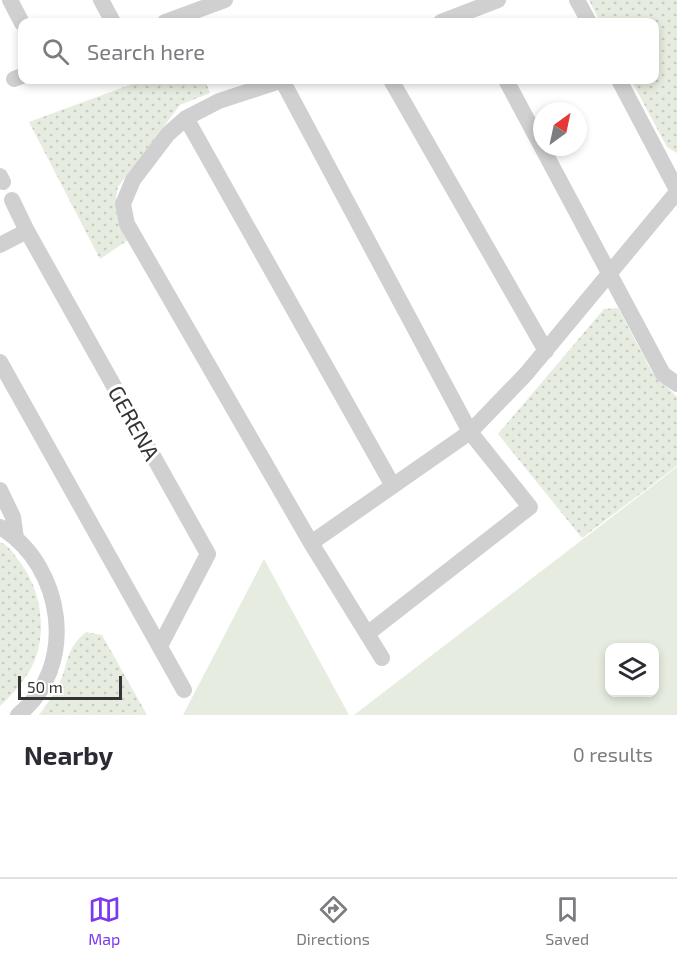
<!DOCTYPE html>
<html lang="en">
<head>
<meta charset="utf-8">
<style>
  body { margin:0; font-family:"Exo 2",sans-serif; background:#f2f2f3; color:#2b2b33 }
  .controls { position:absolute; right:18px; bottom:18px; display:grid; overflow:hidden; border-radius:12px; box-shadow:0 3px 9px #0003 }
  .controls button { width:54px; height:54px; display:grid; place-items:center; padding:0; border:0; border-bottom:2px solid #e1e1e2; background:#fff; color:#2b2b33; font:30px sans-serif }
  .compass { position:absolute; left:533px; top:102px; width:54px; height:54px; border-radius:50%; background:#fff; box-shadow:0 3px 9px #0003; rotate:33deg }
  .scale { position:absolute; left:18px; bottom:15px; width:104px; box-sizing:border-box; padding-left:6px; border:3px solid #333; border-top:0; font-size:16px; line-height:21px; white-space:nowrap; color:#333; -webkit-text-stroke:4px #fff; paint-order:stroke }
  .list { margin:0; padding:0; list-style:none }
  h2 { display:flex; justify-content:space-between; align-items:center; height:78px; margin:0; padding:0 24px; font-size:26px }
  h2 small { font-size:20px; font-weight:400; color:#7c7c81 }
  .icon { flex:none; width:33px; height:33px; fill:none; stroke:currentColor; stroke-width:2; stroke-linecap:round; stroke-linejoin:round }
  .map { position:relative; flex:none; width:677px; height:715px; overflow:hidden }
  .search { position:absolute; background:#fff; box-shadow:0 3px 9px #0003; left:18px; right:18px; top:18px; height:66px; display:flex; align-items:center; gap:15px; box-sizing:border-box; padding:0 21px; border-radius:12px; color:#7c7c81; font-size:22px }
  .sheet { height:162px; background:#fff }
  nav { display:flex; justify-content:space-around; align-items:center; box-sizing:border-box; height:84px; border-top:2px solid #e1e1e2; background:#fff; font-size:16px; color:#7c7c81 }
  nav a { display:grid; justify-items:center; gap:3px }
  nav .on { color:#7c3aed }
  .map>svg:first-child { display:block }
  .grass { fill:#e6ecdf; fill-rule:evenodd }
  .park { fill:url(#park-dots) }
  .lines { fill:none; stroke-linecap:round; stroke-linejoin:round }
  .minor { stroke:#d0d0d0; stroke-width:16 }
  .labels { text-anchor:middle; stroke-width:6; stroke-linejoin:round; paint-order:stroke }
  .street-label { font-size:22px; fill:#333; stroke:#fff }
</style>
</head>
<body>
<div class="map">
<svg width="677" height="715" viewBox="0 0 677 715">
  <defs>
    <pattern id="park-dots" width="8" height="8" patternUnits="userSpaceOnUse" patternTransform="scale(1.5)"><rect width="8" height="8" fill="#e6ecdf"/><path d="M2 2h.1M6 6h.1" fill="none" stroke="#c6cbc0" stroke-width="1.8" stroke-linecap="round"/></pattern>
  </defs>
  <rect width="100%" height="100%" fill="#fff"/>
  <path class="grass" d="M677,467V715H354ZM610,648H654V692H610Z
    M264,559L349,715H183Z"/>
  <path class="park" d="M589,0H677V153L667,147L631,80H654V22H600Z
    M143,80H205L210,93L180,105L118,187C113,208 117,221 128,240L100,259L29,122Z
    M618,308L652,372L677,397V466L582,538L498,434L604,309Z
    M0,542C10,546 15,556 22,565C41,591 47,632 34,662C27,678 13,694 0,706Z
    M86,632L102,635L147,715H39C47,704 54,694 60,682C70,659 65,650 86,632Z"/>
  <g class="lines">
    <path class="minor" d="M10,0L22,23
      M101,0L113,22
      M577,0L589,22
      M165,22L225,0
      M441,22L498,0
      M14,79L22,76
      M282,80L470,432L530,507L367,634
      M283,80L219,101L186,118L168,134L133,180L123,204L127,224L311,543L382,658
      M391,80L546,351
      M506,80L663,374L677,384
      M619,80L677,190
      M186,118L393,486
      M0,176L3,182
      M12,200L27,231L208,554L160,646
      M0,245L27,231
      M0,362L184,690
      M0,490L13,517L16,538
      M0,527C64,565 79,667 18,715
      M311,543L470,432L526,374L677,192"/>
  </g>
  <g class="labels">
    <g class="street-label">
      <text transform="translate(134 423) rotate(61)" y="8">GERENA</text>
    </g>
  </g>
</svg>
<div class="controls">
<button><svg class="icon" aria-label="layers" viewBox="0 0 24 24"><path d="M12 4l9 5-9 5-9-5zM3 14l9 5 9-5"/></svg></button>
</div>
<svg class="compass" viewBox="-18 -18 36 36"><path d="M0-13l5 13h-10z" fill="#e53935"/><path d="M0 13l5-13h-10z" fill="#7c7c81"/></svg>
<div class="scale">50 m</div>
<div class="search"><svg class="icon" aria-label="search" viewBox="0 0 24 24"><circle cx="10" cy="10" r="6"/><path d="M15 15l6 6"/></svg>Search here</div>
</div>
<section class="sheet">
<h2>Nearby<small>0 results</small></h2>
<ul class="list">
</ul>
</section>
<nav>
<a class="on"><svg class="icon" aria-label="map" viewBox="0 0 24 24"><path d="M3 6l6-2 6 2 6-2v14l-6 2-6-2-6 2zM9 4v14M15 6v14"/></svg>Map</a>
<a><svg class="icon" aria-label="directions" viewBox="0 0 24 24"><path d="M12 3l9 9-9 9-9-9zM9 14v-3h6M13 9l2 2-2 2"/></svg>Directions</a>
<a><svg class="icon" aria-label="saved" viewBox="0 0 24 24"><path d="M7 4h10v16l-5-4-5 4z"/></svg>Saved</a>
</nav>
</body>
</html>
